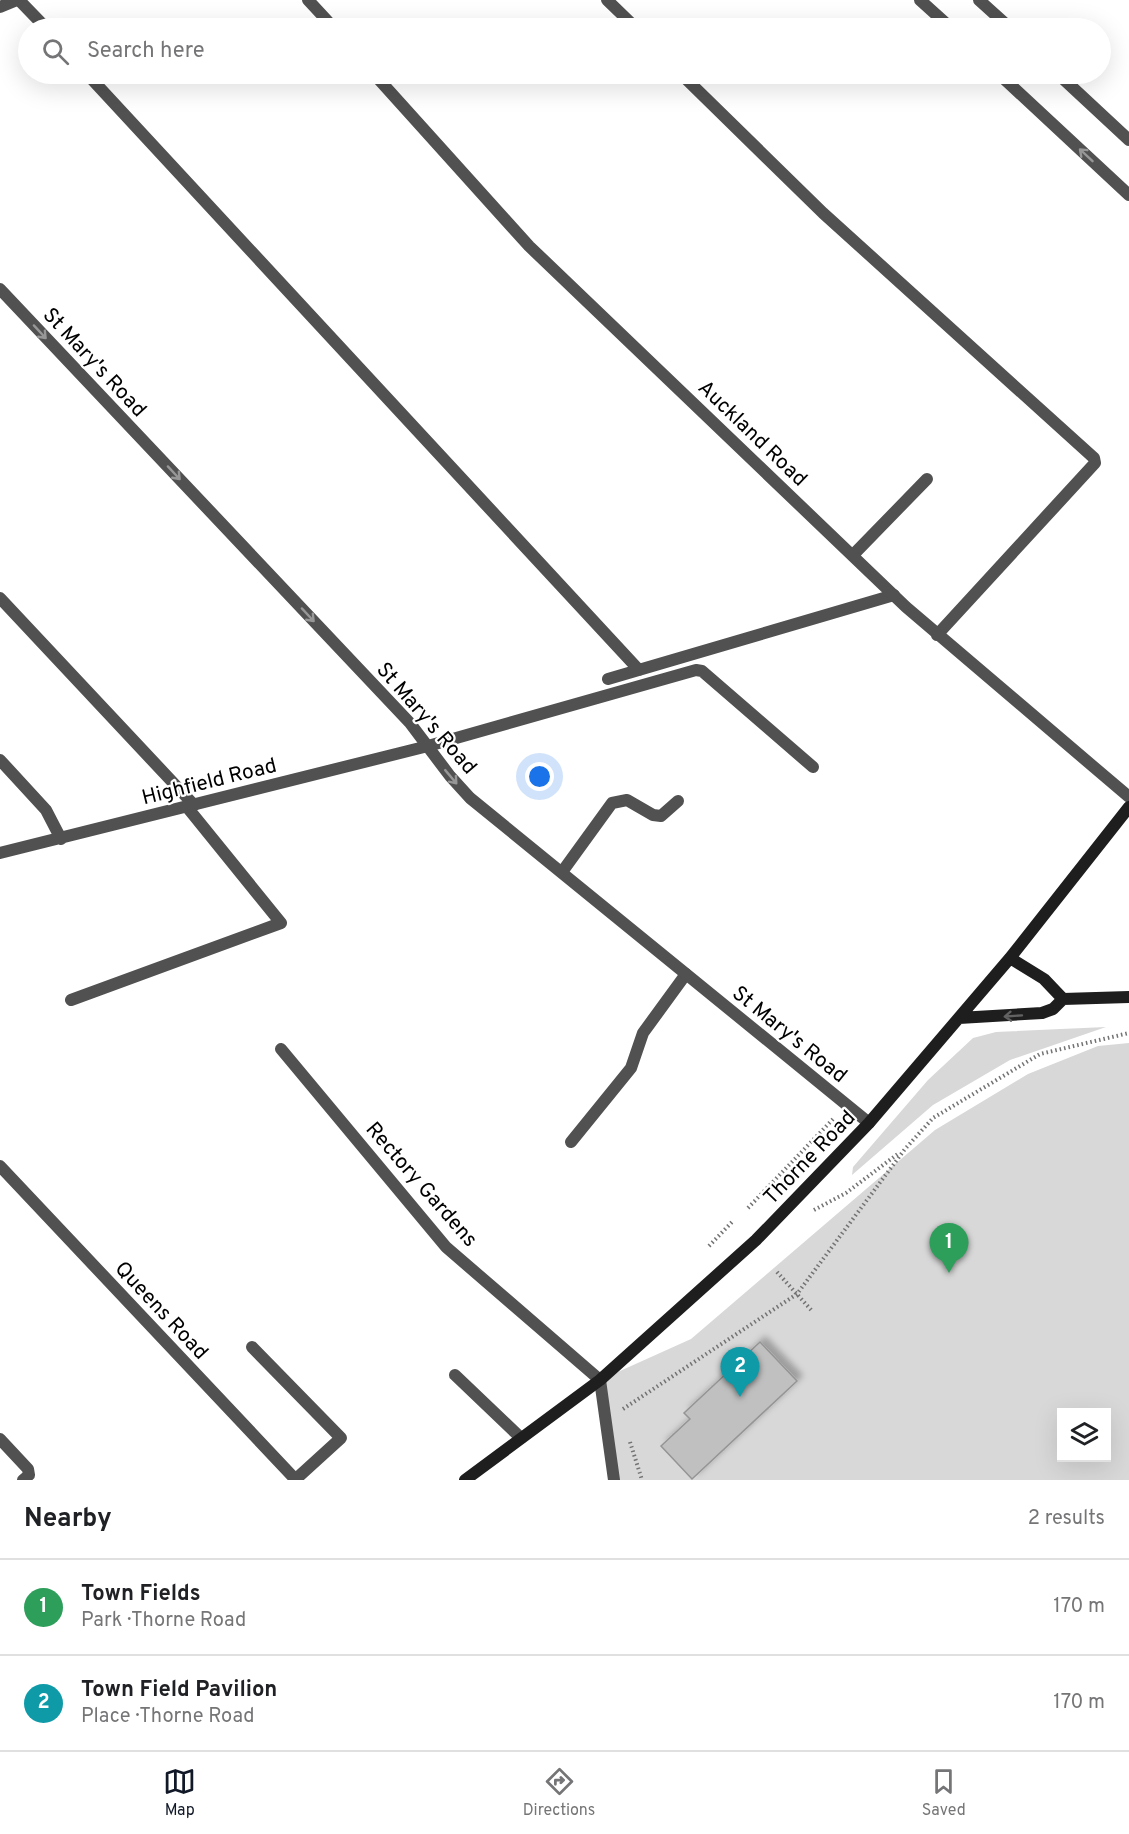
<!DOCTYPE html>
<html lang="en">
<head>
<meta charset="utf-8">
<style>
  body { margin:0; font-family:Overpass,sans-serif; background:#f6f6f6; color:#202124 }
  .controls { position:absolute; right:18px; bottom:18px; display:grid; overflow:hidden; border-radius:0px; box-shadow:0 6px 24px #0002 }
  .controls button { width:54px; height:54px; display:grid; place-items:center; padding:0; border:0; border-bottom:2px solid #e0e0e0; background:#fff; color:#202124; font:30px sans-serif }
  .you { position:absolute; left:540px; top:777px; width:21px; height:21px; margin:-15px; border:4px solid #fff; border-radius:50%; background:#1a73e8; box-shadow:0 0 0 9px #1a73e833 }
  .badge { display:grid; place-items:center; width:39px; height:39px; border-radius:50%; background:#111827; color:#fff; font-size:20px; font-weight:700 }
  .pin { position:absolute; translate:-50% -50px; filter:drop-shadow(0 2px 3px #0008) }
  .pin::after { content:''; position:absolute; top:32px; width:21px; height:18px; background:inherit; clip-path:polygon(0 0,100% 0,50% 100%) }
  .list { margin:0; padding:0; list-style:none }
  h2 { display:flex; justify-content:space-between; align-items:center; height:78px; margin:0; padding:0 24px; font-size:26px }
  h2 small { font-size:20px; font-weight:400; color:#757577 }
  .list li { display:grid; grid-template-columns:39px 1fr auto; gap:18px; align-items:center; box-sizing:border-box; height:96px; padding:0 24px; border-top:2px solid #e0e0e0 }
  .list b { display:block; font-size:22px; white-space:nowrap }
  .list p { margin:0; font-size:20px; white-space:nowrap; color:#757577 }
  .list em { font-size:20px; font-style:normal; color:#757577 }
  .icon { flex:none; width:33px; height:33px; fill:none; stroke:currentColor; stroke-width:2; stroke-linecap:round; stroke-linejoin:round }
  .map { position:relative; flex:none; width:1129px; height:1480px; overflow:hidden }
  .search { position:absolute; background:#fff; box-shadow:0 6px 24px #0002; left:18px; right:18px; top:18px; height:66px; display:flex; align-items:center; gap:15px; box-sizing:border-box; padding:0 21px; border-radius:33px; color:#757577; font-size:22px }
  .sheet { height:270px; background:#fff }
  nav { display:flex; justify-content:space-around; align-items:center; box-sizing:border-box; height:84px; border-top:2px solid #e0e0e0; background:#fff; font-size:16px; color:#757577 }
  nav a { display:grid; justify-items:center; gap:3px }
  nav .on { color:#111827 }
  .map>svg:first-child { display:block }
  .green { fill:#d8d8d8; fill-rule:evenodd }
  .building { fill:#c0c0c0; stroke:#959595; stroke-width:1.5; filter:url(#shadow) }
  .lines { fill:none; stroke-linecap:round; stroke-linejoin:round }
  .path { stroke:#737373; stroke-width:4; stroke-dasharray:1.5 3; stroke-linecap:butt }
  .lane { stroke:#515151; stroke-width:12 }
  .street { stroke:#515151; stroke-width:12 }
  .secondary { stroke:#1e1e1e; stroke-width:12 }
  .oneway { stroke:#979797 }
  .oneway2 { stroke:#626262 }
  .labels { text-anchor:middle; stroke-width:4.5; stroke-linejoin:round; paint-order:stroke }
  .street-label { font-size:21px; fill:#000; stroke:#fff }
</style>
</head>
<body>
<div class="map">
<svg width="1129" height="1480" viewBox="0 0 1129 1480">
  <defs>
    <filter id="shadow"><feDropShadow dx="5.5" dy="-5.5" stdDeviation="3" flood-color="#0004"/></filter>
  </defs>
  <rect width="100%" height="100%" fill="#fff"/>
  <path class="green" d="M1106,1027L1010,1060L933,1105L852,1175L853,1167L928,1080L973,1038L996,1032Z
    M1129,1043V1480H614L600,1380L691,1339L935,1130L1028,1074L1098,1046ZM1062,1412H1106V1458H1062Z"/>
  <path class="building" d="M760,1342L797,1381L692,1479L661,1446L690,1419L684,1413Z"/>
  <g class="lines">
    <path class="path" d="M748,1208L835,1117
      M814,1210L846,1193L899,1153
      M709,1246L732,1222
      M777,1272L813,1312
      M623,1409L797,1294L905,1149L933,1118L1040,1054L1129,1033
      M630,1442L642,1480"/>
    <path class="lane" d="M19,0L46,28
      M607,0L636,28
      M87,74L639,670
      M681,74L823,213L1094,458L1095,463L937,635
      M853,555L927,479
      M0,598L194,805
      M608,679L894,595
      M428,746L696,670L702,671L813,767
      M562,872L612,803L627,800L653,815L661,816L678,801
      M71,1000L281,923L187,807
      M571,1142L631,1068L643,1033L686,974
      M252,1347L341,1438L296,1479
      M455,1375L521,1438
      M0,1439L28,1469L29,1475L23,1480"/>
    <path class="street" d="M308,0L334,28
      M920,0L951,28
      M979,0L1010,28
      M0,7L17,0
      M374,74L529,246L906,607L1129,797
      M999,74L1129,195
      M1058,74L1129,140
      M0,289L410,723L450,776L470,798L869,1123
      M0,760L46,810L61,839
      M0,853L428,746
      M281,1049L446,1247L600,1380L614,1480
      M0,1166L296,1480"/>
    <path class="secondary" d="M1010,958L1044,979L1063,999
      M959,1018L1042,1013L1053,1009L1063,999L1129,997
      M465,1480L600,1380L756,1240L869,1123L1010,958L1129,807"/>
  </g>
  <defs><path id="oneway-shaft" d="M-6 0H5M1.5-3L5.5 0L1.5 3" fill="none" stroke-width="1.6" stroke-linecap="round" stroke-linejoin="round" transform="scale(1.5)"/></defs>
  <g class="oneway">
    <use href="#oneway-shaft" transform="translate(1086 155) rotate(-137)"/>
    <use href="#oneway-shaft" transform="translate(40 332) rotate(47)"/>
    <use href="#oneway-shaft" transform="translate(174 473) rotate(47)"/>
    <use href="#oneway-shaft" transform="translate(308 615) rotate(47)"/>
    <use href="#oneway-shaft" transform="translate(451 777) rotate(50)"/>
  </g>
  <use class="oneway2" href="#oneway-shaft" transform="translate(1013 1016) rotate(176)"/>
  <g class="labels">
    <g class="street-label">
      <text transform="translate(95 362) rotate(47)" y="7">St Mary's Road</text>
      <text transform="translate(753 433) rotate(44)" y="7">Auckland Road</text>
      <text transform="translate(427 718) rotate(49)" y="7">St Mary's Road</text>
      <text transform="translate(209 781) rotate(-14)" y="7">Highfield Road</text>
      <text transform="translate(790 1034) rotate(39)" y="7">St Mary's Road</text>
      <text transform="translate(809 1157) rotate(-46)" y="7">Thorne Road</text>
      <text transform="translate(422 1184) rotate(49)" y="7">Rectory Gardens</text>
      <text transform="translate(162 1310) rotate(47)" y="7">Queens Road</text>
    </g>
  </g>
</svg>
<div class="controls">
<button><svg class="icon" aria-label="layers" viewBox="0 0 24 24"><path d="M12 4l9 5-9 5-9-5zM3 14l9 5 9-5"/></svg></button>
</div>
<div class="you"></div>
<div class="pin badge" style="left:949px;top:1273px;background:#2e9e5b">1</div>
<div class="pin badge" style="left:740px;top:1397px;background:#0f9aa8">2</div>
<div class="search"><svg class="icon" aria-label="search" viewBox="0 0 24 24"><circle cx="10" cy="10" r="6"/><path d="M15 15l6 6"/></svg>Search here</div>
</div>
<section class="sheet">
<h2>Nearby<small>2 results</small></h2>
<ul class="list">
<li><span class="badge" style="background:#2e9e5b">1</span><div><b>Town Fields</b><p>Park · Thorne Road</p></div><em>170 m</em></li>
<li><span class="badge" style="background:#0f9aa8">2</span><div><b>Town Field Pavilion</b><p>Place · Thorne Road</p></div><em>170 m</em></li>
</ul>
</section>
<nav>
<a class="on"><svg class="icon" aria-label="map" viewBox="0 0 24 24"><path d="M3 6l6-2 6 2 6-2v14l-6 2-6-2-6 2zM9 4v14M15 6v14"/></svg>Map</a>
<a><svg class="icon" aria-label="directions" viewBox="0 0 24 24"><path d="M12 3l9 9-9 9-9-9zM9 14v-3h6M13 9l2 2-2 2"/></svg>Directions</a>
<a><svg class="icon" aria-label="saved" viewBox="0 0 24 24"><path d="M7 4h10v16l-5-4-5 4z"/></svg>Saved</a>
</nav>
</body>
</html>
